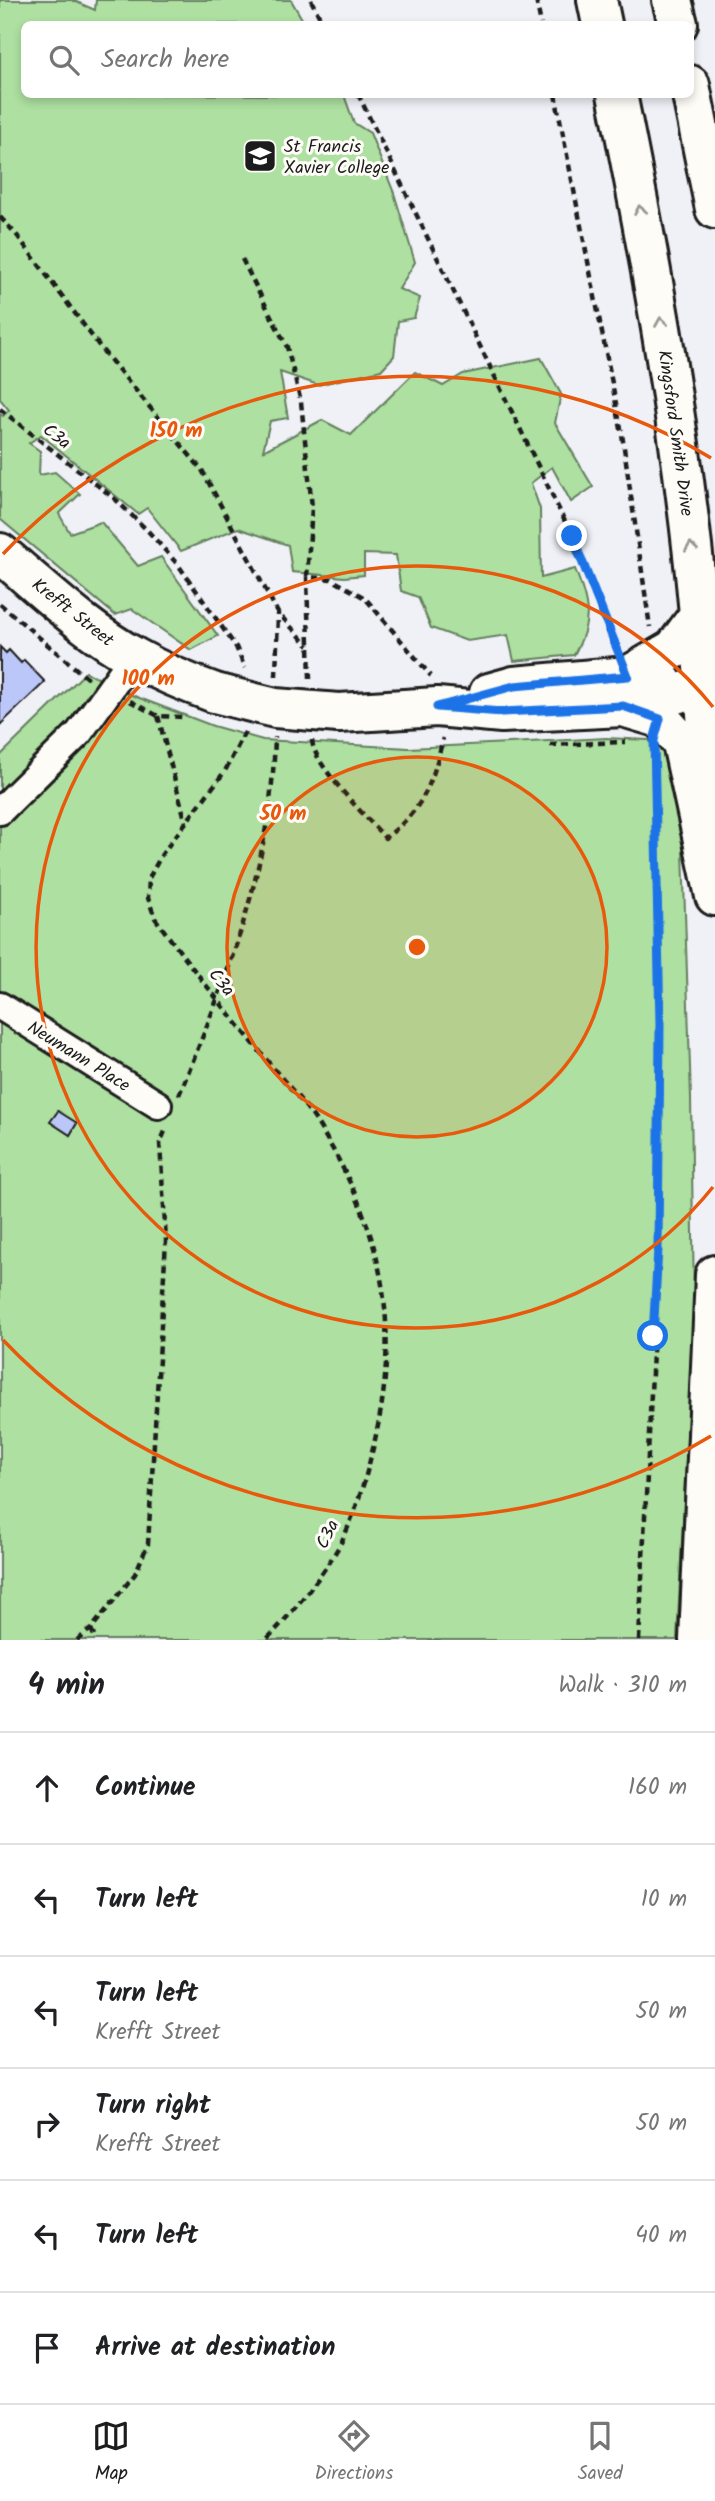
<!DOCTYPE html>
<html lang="en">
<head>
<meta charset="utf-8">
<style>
  body { margin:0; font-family:Kalam,sans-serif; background:#f6f6f6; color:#202124 }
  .stop { position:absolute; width:21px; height:21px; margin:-16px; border:5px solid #1a73e8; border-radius:50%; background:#fff }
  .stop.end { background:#1a73e8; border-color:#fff; box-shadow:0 2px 7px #0008 }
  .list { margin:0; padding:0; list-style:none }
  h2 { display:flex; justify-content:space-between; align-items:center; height:91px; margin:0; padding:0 28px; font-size:30px }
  h2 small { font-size:23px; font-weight:400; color:#757577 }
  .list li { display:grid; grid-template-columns:46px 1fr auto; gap:21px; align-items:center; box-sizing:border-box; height:112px; padding:0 28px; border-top:2px solid #e0e0e0 }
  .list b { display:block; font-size:26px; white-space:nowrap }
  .list p { margin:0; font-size:23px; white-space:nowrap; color:#757577 }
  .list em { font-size:23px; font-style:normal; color:#757577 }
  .icon { flex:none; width:38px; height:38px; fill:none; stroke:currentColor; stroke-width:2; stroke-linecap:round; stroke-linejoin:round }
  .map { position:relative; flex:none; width:715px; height:1640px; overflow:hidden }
  .search { position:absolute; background:#fff; box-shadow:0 4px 10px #0003; left:21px; right:21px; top:21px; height:77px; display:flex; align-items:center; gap:18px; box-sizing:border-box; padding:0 24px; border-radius:10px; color:#757577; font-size:26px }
  .sheet { height:763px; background:#fff }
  nav { display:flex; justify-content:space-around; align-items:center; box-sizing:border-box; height:98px; border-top:2px solid #e0e0e0; background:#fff; font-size:19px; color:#757577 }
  nav a { display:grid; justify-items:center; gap:4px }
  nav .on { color:#1c1c1c }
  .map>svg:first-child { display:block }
  .green { fill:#ade0a1; stroke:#647e5e; stroke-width:2 }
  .building { fill:#bbc7f8; stroke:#1c1c1c; stroke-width:2 }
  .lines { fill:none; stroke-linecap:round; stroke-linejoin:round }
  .street-casing { stroke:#1c1c1c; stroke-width:32 }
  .secondary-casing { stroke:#1c1c1c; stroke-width:44 }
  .primary-casing { stroke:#1c1c1c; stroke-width:44 }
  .path { stroke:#1c1c1c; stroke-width:4.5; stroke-dasharray:7 5; stroke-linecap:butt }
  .street { stroke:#fdfcf7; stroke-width:26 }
  .secondary { stroke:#fdfcf7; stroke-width:38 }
  .primary { stroke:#fdfcf7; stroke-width:38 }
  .secondary-bridge-casing { stroke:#1c1c1c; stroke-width:44; stroke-linecap:butt }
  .secondary-bridge { stroke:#fdfcf7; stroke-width:38 }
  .oneway { stroke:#989794 }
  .route { stroke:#1a73e8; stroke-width:9 }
  .ring { fill:none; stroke:#e8590c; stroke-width:3.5 }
  .labels { text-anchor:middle; stroke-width:6; stroke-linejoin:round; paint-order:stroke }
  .poi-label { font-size:18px; fill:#1c1c1c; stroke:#fdfcf7; text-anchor:start }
  .street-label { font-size:18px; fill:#1c1c1c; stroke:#fdfcf7 }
  .centre { fill:#e8590c; stroke:#fdfcf7; stroke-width:3.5 }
  .ring-label { font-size:21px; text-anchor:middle; font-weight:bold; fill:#e8590c; stroke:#fdfcf7; stroke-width:6; stroke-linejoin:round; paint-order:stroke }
</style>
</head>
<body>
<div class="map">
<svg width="715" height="1640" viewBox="0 0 715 1640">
  <rect width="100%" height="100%" fill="#f0f1f7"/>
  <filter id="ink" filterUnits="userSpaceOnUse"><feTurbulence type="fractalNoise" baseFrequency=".0143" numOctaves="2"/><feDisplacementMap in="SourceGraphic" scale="14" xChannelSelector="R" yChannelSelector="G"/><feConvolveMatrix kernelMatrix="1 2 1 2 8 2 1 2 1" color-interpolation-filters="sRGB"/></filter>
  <g filter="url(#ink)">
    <path class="green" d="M0,0H72L95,10L96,0H291L305,24H24V94L344,95L354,123L370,133L394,193L415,262L399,289L420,298L414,318L398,321L394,356L381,370L318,385L280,372L288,418L270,421L263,451L322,420L351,435L415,372L443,386L463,374L541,358L561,394L555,423L593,487L571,502L552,467L531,483L540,509L541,578L575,569C589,604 593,621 574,655L514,661L508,635L467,641L431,628L418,597L401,591L396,555L364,554V575L344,577L292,572L288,545L238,528L181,551L147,508L138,514L41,435L29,443L40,451L39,475L55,472L80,494L59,514L70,533L101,522L138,566L161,557L218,636L191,650L132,609L115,615L0,519V414L3,416L9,410L0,399Z
      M86,672L129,694L213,726L263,740L409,748L606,738L649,740L670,755L681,789L691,1098L694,1301L677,1640H0V756Z"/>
    <path class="building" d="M0,647L6,653L9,650L21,663L24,660L45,682L0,725Z
      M58,1111L77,1123L70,1135L50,1122Z"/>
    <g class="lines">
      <defs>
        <path id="street" d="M0,811L79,733L133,657
          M0,1006L158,1105"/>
        <path id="secondary" d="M0,553C43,589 86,631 136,658C161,672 187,683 215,693
          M489,693L514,686L628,676L662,681
          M339,713L437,707L502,713L623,707L703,687L715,676"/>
        <path id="primary" d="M597,0L602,24
          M672,0L678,24
          M690,85L715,209
          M617,94C652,267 683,439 699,614C706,695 709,777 715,858
          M628,676L674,649L699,615
          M623,707L660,718L682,743L715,896
          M699,1640L715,1275"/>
      </defs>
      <use href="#street" class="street-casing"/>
      <use href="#secondary" class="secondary-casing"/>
      <use href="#primary" class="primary-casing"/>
      <path class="path" d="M311,0L323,24
        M536,0L541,24
        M358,94L572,536L614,645
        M555,94L622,434L650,627
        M0,217L16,234L103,351L202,470L278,613L309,646
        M242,259L287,347L301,402L312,507L307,577
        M0,409L115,499L148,531L179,566L236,647L245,668
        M0,604L88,679
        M276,676L278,613
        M310,679L307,577L331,579L365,598L431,676
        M130,701L158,716L184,717
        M158,716L186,823
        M245,732L225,771L162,854L149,878L148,898L155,918C191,968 231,1016 270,1064C286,1084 306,1104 319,1126C387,1235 403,1335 370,1460C364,1485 349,1532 335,1553C316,1584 291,1614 266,1640
        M312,740C313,765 367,817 385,838C424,809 432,784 443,738
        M550,745L625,742
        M179,1095C228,975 271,869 275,737
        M91,1629L96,1640
        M77,1640L91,1629L135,1574L148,1544L166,1241L160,1143L166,1129
        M639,1640L658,1249L660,1025L654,771"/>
      <use href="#street" class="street"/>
      <use href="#secondary" class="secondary"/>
      <use href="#primary" class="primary"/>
      <defs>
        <path id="secondary-bridge" d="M215,693L275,708L339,713"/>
      </defs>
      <use href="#secondary-bridge" class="secondary-bridge-casing"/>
      <use href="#secondary-bridge" class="secondary-bridge"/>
    </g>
    <defs><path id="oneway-chevron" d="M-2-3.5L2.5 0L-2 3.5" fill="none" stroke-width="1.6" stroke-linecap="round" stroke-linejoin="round" transform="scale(1.75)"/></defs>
    <g class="oneway">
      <use href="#oneway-chevron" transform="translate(640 210) rotate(-101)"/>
      <use href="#oneway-chevron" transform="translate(661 322) rotate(-99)"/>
      <use href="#oneway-chevron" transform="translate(691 547) rotate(-97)"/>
    </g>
  </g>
  <g class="lines" filter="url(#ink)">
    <path class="route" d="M572,536L628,676L514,686L437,707L502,712L623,706L660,719L654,740L660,1025L658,1249L653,1336"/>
  </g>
  <circle cx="417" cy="947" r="190" fill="#e8590c" fill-opacity=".12"/>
  <g class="ring">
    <circle cx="417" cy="947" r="190"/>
    <path d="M713 1187A381 381 0 1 1 713 707"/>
    <path d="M711 1436A571 571 0 0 1 3 1340M3 554A571 571 0 0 1 711 458"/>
  </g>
  <defs>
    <symbol id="school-square" viewBox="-11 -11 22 22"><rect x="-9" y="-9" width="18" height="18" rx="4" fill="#1c1c1c" stroke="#fdfcf7"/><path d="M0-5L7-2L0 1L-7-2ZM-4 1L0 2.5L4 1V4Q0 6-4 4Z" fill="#fff"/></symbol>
  </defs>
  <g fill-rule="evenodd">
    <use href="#school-square" x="241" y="137" width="38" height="38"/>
  </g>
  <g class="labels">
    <g class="poi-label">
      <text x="284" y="152">St Francis<tspan x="284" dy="21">Xavier College</tspan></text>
    </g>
    <g class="street-label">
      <text transform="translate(676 433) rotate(82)" y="6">Kingsford Smith Drive</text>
      <text transform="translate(57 436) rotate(38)" y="6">C3a</text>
      <text transform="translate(73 612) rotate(38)" y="6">Krefft Street</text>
      <text transform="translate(222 982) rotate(51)" y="6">C3a</text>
      <text transform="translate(79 1056) rotate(32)" y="6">Neumann Place</text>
      <text transform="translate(327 1534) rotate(-64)" y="6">C3a</text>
    </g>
  </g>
  <circle cx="417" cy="947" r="10" class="centre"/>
  <g class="ring-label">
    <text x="176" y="437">150 m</text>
    <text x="148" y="685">100 m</text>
    <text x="283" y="820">50 m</text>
  </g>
</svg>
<div class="stop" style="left:653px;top:1336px"></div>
<div class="stop end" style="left:572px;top:536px"></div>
<div class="search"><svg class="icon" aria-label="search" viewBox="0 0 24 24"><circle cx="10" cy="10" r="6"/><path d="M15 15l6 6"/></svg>Search here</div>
</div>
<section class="sheet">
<h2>4 min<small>Walk · 310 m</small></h2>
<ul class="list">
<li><svg class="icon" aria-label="ahead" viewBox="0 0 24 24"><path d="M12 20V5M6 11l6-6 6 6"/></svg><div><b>Continue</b></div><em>160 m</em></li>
<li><svg class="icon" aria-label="left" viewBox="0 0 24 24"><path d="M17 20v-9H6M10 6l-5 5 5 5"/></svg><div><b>Turn left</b></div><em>10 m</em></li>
<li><svg class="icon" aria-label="left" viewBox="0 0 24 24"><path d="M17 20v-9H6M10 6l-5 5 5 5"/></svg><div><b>Turn left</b><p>Krefft Street</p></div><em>50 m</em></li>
<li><svg class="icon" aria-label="right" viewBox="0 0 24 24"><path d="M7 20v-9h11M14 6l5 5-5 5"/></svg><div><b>Turn right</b><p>Krefft Street</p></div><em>50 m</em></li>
<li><svg class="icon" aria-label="left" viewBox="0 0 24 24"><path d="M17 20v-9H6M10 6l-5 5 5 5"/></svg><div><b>Turn left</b></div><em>40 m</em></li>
<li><svg class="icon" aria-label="arrive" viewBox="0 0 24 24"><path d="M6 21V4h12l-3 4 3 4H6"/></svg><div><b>Arrive at destination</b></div></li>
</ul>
</section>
<nav>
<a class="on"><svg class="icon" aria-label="map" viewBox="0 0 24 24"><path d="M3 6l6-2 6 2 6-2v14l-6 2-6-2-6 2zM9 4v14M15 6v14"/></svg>Map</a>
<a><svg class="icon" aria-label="directions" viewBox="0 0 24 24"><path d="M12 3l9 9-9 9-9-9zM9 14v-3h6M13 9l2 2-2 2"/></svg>Directions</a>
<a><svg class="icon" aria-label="saved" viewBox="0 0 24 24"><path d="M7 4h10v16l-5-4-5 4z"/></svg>Saved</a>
</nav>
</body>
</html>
